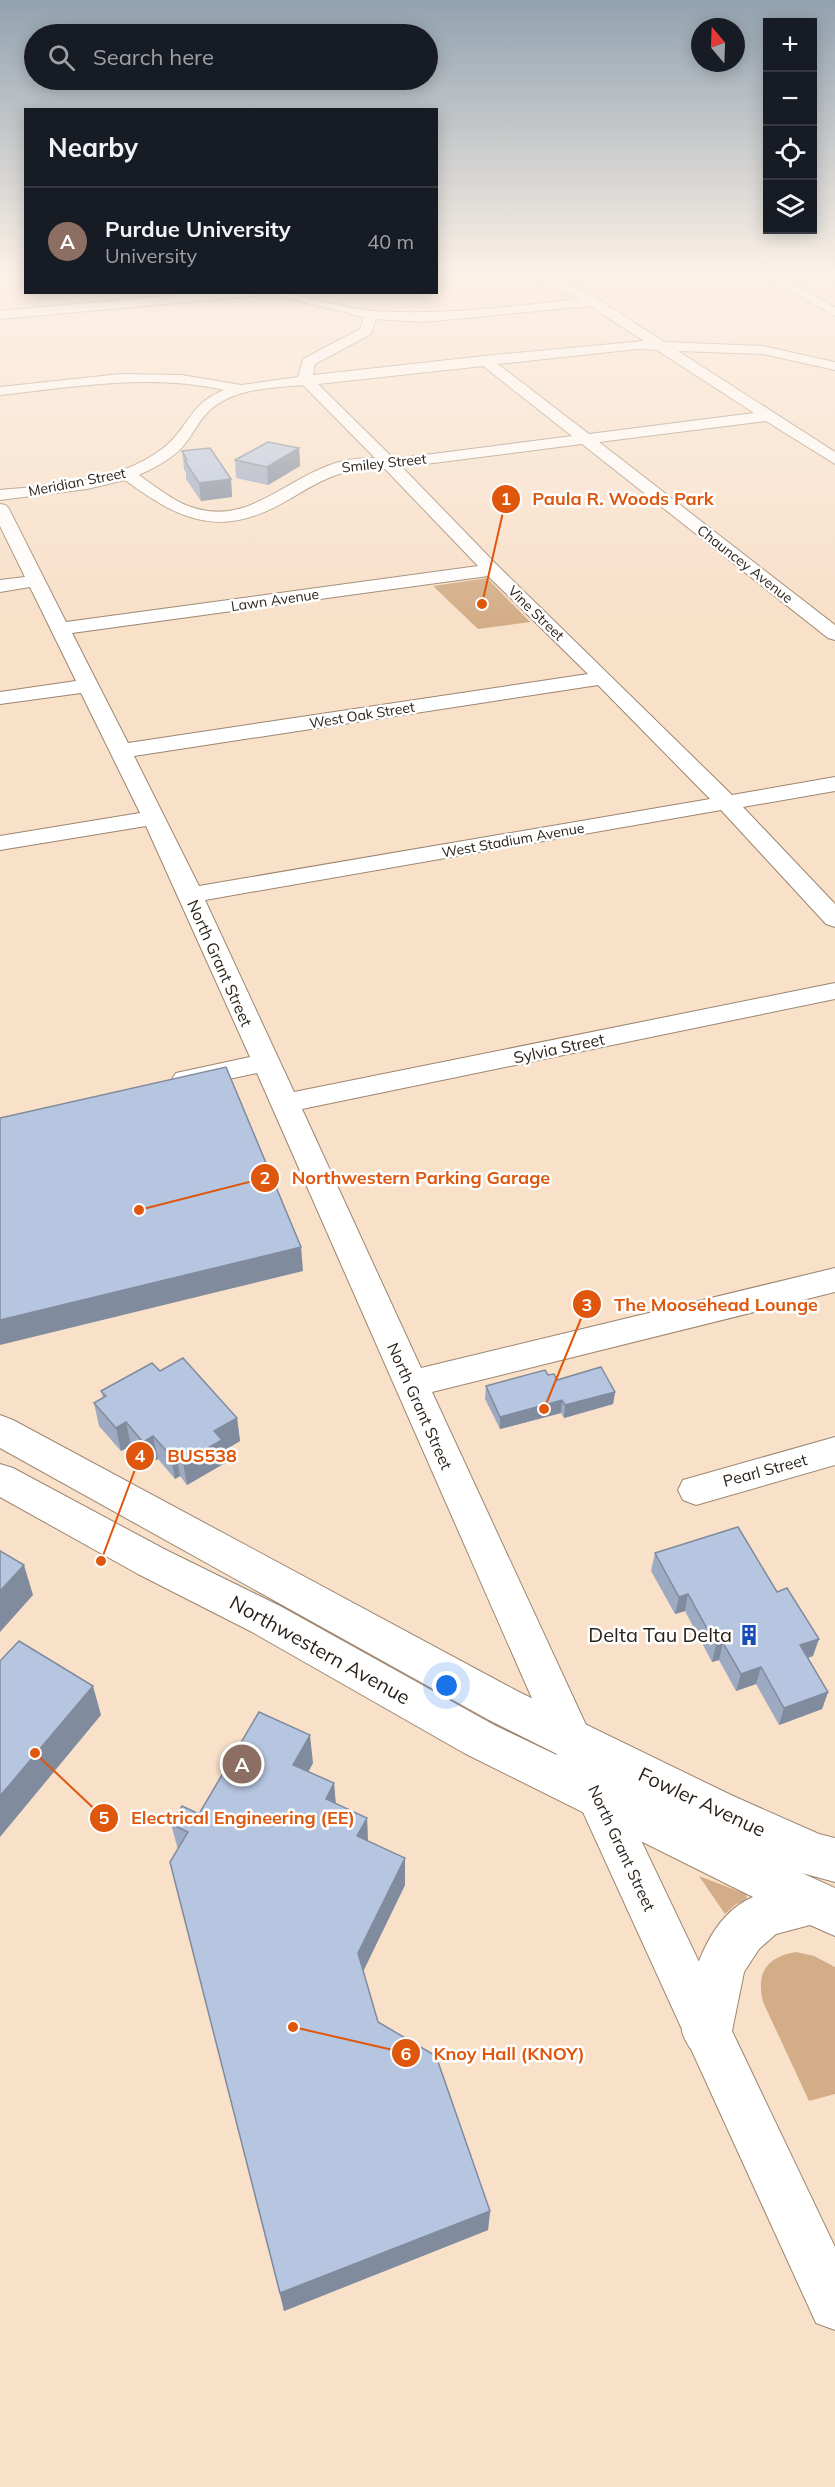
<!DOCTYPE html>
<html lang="en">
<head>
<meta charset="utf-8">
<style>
  body { margin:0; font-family:Mulish,sans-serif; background:#20242c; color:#f1f3f6 }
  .controls { position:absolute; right:18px; top:18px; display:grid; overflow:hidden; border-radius:0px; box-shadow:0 3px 15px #0003 }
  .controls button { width:54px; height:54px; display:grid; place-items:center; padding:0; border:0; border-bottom:2px solid #363941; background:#171b24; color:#f1f3f6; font:30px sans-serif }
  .compass { position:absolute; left:691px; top:18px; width:54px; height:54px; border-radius:50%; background:#171b24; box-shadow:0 3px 15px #0003; rotate:341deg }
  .you { position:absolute; left:447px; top:1686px; width:21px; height:21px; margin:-15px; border:4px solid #fff; border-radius:50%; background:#1a73e8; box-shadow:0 0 0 9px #1a73e833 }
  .badge { display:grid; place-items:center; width:39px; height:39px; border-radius:50%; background:#b45309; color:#fff; font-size:20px; font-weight:700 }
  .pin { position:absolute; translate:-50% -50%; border:3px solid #fff; box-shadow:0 2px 6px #0006 }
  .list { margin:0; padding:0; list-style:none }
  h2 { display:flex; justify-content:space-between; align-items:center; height:78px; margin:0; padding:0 24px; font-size:26px }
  h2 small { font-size:20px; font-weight:400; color:#9ea1a6 }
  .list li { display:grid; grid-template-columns:39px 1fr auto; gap:18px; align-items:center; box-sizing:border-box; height:108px; padding:0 24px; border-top:2px solid #363941 }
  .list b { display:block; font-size:22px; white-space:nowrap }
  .list p { margin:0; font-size:20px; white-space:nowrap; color:#9ea1a6 }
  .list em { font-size:20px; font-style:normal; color:#9ea1a6 }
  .icon { flex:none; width:33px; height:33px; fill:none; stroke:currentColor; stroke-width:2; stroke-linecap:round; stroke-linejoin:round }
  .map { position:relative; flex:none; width:835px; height:2487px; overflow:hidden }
  .search { position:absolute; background:#171b24; box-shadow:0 3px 15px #0003; left:24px; top:24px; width:414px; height:66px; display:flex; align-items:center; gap:15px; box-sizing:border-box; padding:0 21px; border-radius:33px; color:#9ea1a6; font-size:22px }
  .panel { position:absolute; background:#171b24; box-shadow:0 3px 15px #0003; left:24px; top:108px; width:414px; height:186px; border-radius:0px }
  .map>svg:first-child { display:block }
  .green { fill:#d3ad87 }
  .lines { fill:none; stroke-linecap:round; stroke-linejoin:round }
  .minor-casing { stroke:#9c8670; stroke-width:2 }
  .major-casing { stroke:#9c8670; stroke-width:2 }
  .minor { fill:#fff; fill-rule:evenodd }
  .major { fill:#fff; fill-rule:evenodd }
  .wall { fill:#9daac1 }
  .shaded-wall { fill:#808b9d }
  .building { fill:#b7c6e0; stroke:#808b9d; stroke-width:1.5 }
  .labels { text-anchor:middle; stroke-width:5; stroke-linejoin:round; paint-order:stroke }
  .far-street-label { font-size:14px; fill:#2b231a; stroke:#fff }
  .street-label { font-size:16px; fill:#2b231a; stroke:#fff }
  .near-poi-label { font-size:20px; fill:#2b231a; stroke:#fff; text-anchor:end }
  .near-street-label { font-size:20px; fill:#2b231a; stroke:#fff }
  .leader { fill:none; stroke:#df560d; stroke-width:2 }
  .callout-dot { fill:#df560d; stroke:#fff; stroke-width:2 }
  .mark-label { font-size:18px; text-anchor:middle; font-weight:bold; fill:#fff }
  .callout-label { font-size:18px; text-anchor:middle; font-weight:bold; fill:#df560d; stroke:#fff; stroke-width:5; stroke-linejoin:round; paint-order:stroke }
</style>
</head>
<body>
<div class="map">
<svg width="835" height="2487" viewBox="0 0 835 2487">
  <rect width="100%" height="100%" fill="#f8e0c9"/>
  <path class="green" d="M487,578L530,622L478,629L433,586Z
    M699,1876L746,1894L747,1899L735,1905L725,1914Z
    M796,1952L814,1956L835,1967V2094L809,2101L763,2002C756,1973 766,1957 796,1952Z"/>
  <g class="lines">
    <defs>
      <path id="minor" d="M436,274H471L465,278L436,280Z
        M525,274H541L587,292L664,342L763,346L835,362V370L763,354L678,351L835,452V464L766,421L599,442L835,625V640L828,638L582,444L402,467L498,566L732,795L835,777V791L743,807L835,904V927L826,924L721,810L205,900L294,1092L835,983V999L302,1109L421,1368L835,1268V1292L432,1392L586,1725L835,2247V2330L816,2323L556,1753L257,1073L186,1088L176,1085L172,1079L176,1073L250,1057L146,826L0,850V836L140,813L81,693L0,704V692L76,681L30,587L0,592V580L25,577L0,526V504L6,505L9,509L66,622L478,566L385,469C342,467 324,479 288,500C222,539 182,522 125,480L87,489L0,500V490C54,485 117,483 162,449C189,429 188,404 224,390C151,373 74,387 0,395V387L121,374L181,375L241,385L298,377L303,359L360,329L364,317L263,292C304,292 337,309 375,311C444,316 512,306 580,299ZM590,306L644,341L484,356L313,375L315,364L371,334L376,319L423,322ZM637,349L657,350L754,413L589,434L498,364ZM483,366L572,436L394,459L318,384ZM303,385L375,458C360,458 345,459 330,465C277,484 242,531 181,503C166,495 153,485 139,475C158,466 176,457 188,440C195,430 201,418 210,410C234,388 272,388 303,385ZM488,576L588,674L128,743L72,633ZM598,685L710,799L199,886L134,756Z
        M761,274H775L835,307V316Z
        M205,292H259L253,296L0,319V311Z
        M835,1437V1465L696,1505L683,1500L678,1490L683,1480Z"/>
      <path id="major" d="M0,1415L13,1420L519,1692L731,1795L819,1834L835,1838V1882L802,1873L835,1888V1936L810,1925L776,1934L759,1949L744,1972L732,2031L724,2048L707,2056L690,2048C687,2043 683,2037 682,2031C682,2024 685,2015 686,2008C694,1967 711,1915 753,1897L464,1753L252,1632L138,1574L0,1497V1464L13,1468L166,1550L280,1606L494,1725L611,1781L489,1720L0,1448Z"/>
    </defs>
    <use href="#minor" class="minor-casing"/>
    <use href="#major" class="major-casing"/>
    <use href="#minor" class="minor"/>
    <use href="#major" class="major"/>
  </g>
  <path class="wall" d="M299,448L300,466L268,485L236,478L235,460Z
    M182,451L231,479L232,497L201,501L186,479V473L184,469Z
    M160,1371L237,1418L240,1441L223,1451L225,1463L187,1485L180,1476L175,1479L158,1459L147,1465L131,1446L121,1451L99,1426L94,1403L103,1398L101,1391Z
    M548,1375L557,1380L615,1392L613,1404L564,1418L561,1413L500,1429L485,1399L486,1386Z
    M655,1553L813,1656L808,1658L828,1692L822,1709L779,1725L756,1684L736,1691L719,1660L712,1662L685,1611L675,1614L651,1571Z
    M313,1763L308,1772L334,1783L336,1804L367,1818L368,1841L405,1885L363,1971L378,2022L490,2211L488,2230L284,2311L170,1862L178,1850L171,1824L199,1814Z"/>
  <path class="shaded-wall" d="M299,448L300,466L268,485L267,467Z
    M231,479L232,497L201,501L199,483Z
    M301,1247L303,1271L0,1345V1320Z
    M615,1392L613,1404L564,1418L565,1405Z
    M562,1400L561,1413L500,1429V1417Z
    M237,1418L240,1441L223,1451L225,1463L187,1485L183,1462L214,1431Z
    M126,1422L131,1446L121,1451L116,1428Z
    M153,1436L158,1459L147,1465L143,1442Z
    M176,1453L180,1476L175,1479L171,1456Z
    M24,1565L33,1595L0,1632V1591Z
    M688,1594L685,1611L675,1614L679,1597Z
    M819,1639L813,1656L794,1662L800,1645Z
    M723,1643L719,1660L712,1662L716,1645Z
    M761,1667L756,1684L736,1691L741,1674Z
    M93,1686L101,1715L0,1837V1796Z
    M828,1692L822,1709L779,1725L784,1708Z
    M310,1735L313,1763L297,1793L293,1765Z
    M334,1783L336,1811L326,1799Z
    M367,1818L368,1845L357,1836Z
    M405,1858V1885L360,1978L358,1953Z
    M490,2211L488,2230L284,2311L280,2293Z"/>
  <path class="building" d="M268,442L299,448L267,467L235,460Z
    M210,448L231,479L199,483L185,461L187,460L182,451Z
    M226,1067L301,1247L0,1320V1118Z
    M183,1358L237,1418L214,1431L222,1440L183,1462L176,1453L171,1456L153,1436L143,1442L126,1422L116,1428L94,1403L106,1396L101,1391L152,1363L160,1371Z
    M601,1367L615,1392L565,1405L562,1400L500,1417L486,1386L545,1370L548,1375L554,1374L557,1380Z
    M738,1527L777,1592L787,1588L819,1639L800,1645L828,1692L784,1708L761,1667L741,1674L723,1643L716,1645L688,1594L679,1597L655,1553Z
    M0,1551L24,1565L0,1591Z
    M19,1641L93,1686L0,1796V1661Z
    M259,1712L310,1735L293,1765L334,1783L326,1799L367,1818L357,1836L405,1858L358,1953L378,2022L436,2056L490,2211L280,2293L170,1862L188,1832L171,1824L182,1806L199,1814Z"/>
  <linearGradient id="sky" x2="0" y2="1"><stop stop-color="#92a2af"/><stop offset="0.44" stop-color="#fcf1e7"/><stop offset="1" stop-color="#fcf1e7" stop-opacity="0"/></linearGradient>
  <rect width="835" height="622" fill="url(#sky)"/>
  <defs>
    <symbol id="building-bare" viewBox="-9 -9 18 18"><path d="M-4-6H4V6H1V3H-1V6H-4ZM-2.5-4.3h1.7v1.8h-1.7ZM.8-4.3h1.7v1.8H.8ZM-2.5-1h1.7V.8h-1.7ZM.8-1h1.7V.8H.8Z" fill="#184cb8" stroke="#fff" stroke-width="2.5" paint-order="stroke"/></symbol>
  </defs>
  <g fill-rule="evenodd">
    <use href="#building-bare" x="734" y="1620" width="30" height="30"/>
  </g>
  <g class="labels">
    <g class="far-street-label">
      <text transform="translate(384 463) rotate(-6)" y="5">Smiley Street</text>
      <text transform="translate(77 482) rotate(-11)" y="5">Meridian Street</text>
      <text transform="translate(745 564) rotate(38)" y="5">Chauncey Avenue</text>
      <text transform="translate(275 600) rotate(-8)" y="5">Lawn Avenue</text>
      <text transform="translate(536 613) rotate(44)" y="5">Vine Street</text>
      <text transform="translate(362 715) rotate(-9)" y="5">West Oak Street</text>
      <text transform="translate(513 840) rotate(-10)" y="5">West Stadium Avenue</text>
    </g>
    <g class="street-label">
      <text transform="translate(220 963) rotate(66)" y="6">North Grant Street</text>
      <text transform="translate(559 1048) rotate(-12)" y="6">Sylvia Street</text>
      <text transform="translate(420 1406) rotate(66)" y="6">North Grant Street</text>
      <text transform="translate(765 1470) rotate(-15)" y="6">Pearl Street</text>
      <text transform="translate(622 1848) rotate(65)" y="6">North Grant Street</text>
    </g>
    <g class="near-poi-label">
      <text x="732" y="1642">Delta Tau Delta</text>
    </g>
    <g class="near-street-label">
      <text transform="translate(320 1650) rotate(29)" y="7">Northwestern Avenue</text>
      <text transform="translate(702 1802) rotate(25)" y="7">Fowler Avenue</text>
    </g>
  </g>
  <path class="leader" d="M482 604L506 499M139 1210L265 1178M544 1409L587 1304M101 1561L140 1456M35 1753L104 1818M293 2027L406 2053"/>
  <g class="callout-dot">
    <circle cx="482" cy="604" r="6"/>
    <circle cx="139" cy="1210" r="6"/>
    <circle cx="544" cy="1409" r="6"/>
    <circle cx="101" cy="1561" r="6"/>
    <circle cx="35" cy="1753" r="6"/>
    <circle cx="293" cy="2027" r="6"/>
    <circle cx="506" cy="499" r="15"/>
    <circle cx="265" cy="1178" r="15"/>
    <circle cx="587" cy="1304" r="15"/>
    <circle cx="140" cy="1456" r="15"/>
    <circle cx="104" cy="1818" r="15"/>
    <circle cx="406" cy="2053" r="15"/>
  </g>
  <g class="mark-label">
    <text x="506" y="505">1</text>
    <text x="265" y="1184">2</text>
    <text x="587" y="1311">3</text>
    <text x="140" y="1462">4</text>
    <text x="104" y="1824">5</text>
    <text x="406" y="2060">6</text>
  </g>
  <g class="callout-label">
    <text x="623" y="505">Paula R. Woods Park</text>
    <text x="421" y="1184">Northwestern Parking Garage</text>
    <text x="716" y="1311">The Moosehead Lounge</text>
    <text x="202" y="1462">BUS538</text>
    <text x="243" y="1824">Electrical Engineering (EE)</text>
    <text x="509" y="2060">Knoy Hall (KNOY)</text>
  </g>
</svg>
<div class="controls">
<button>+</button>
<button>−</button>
<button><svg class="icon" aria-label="locate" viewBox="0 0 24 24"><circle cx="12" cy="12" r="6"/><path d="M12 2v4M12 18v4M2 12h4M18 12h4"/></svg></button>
<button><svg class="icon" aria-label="layers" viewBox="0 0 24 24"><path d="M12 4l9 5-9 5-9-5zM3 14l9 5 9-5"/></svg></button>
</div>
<svg class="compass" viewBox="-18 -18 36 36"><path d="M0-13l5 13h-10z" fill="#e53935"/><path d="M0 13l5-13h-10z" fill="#9ea1a6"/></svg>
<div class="you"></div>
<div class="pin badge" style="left:242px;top:1764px;background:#8d6e63">A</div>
<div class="search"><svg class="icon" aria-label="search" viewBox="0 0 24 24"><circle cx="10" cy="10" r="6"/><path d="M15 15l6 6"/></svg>Search here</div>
<section class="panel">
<h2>Nearby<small></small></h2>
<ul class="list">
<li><span class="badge" style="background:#8d6e63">A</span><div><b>Purdue University</b><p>University</p></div><em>40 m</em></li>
</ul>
</section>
</div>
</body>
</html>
